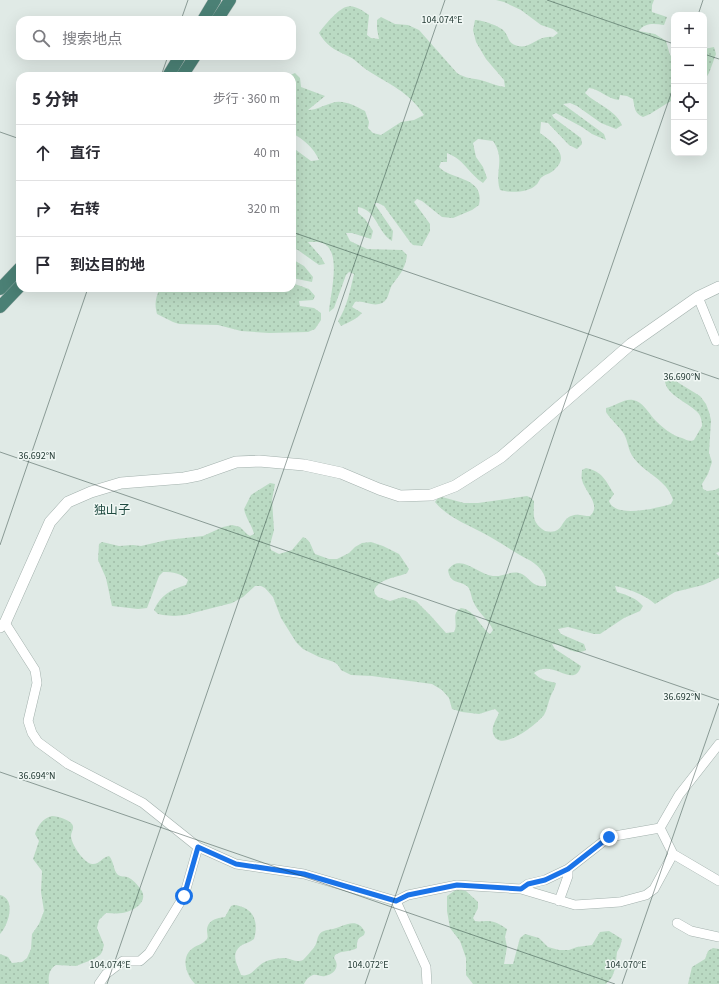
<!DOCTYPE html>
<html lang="zh">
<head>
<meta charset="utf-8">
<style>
  body { margin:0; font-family:"Source Sans 3","Noto Sans SC",sans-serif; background:#f7f7f7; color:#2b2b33 }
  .controls { position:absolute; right:12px; top:12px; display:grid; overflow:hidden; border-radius:8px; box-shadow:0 4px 16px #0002 }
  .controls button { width:36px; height:36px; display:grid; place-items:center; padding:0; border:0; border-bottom:1px solid #e1e1e2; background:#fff; color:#2b2b33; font:20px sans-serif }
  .stop { position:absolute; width:12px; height:12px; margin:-9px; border:3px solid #1a73e8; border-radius:50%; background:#fff }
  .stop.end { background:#1a73e8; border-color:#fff; box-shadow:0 1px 4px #0008 }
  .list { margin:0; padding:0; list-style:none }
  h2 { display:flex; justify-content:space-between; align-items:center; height:52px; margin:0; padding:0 16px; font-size:17px }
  h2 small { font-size:13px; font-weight:400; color:#7c7c81 }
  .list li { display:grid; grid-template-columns:26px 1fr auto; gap:12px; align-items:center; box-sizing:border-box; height:56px; padding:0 16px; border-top:1px solid #e1e1e2 }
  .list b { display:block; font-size:15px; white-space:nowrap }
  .list em { font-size:13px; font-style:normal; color:#7c7c81 }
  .icon { flex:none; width:22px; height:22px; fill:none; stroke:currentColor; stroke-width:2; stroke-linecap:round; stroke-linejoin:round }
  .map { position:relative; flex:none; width:719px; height:984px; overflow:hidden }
  .search { position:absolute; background:#fff; box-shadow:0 4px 16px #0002; left:16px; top:16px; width:280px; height:44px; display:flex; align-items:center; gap:10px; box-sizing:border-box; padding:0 14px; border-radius:12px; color:#7c7c81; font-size:15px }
  .panel { position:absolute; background:#fff; box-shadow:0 4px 16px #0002; left:16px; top:72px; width:280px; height:220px; border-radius:12px }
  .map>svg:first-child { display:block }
  .green { fill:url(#green-dots) }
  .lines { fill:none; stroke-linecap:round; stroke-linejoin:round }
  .minor-casing { stroke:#a3b1ad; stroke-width:10 }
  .tertiary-casing { stroke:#a3b1ad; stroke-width:12 }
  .trunk-casing { stroke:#bdc4c2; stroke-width:13 }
  .minor { stroke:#fff; stroke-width:9 }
  .tertiary { stroke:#fff; stroke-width:11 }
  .trunk { stroke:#4b8075; stroke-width:12 }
  .route { stroke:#1a73e8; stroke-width:5 }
  .ticks { fill:none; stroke:#223933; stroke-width:1; stroke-opacity:0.45 }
  .labels { text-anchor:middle; stroke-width:3; stroke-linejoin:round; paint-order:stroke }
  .quarter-label { font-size:12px; fill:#1f4a40; stroke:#f0f7f4 }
  .ticks-label { font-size:10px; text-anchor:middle; fill:#223933; stroke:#f0f7f4; stroke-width:3; stroke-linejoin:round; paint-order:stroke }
</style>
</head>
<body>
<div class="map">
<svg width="719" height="984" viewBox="0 0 719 984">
  <defs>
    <pattern id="green-dots" width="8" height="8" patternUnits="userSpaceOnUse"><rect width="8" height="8" fill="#badac3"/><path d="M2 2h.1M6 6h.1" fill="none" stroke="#a0bca8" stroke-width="1.8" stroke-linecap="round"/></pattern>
  </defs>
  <rect width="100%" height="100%" fill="#e0eae6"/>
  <path class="green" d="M496,0H654L652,5V12L667,17L664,25C655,24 645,22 639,31L655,34L666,41L670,55L674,58V99L650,114L643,117C634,113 635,108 633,99L627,96L620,95L619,100C607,99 600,89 589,88L585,93C596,104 616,110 622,125L616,129L601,123L577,106L570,103L563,104L604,134L606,140L592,134L582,127L556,113L552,115L554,118L581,138L582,144L577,149L569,145L548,123L541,122L540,133C551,141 571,155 555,169C552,173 546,174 542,177C539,179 539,183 536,185C528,193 510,193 500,190C494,171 506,160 493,141L478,139L473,143L476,157L483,167L487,178L483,183C468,173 465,160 447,153V162H441L439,167C452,181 485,176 479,205L472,210L453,218L442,217L422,201L417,199L414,202L430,224V231L422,246L413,245L410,242L384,206L378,203H374L393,231L392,241C377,232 377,210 358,207V213L365,219L373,231L371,239L352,233H346L350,241L367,249L402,250L407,255C406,264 403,270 398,277C396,280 394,282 392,285C388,292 389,302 379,304C371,306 363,300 355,302L352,307L362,313C357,319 349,322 341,326L338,321C347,307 350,291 354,274L349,272L346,275L334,308L329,312C330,296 341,256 326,245C322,241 314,242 308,242L321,257L325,264L319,265L298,250L292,248V199L296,195L292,193V147L311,161L319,160C314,148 303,139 292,133V76H288L295,73L300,78L301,87L325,96L308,110C317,110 324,105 332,103C343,99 355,106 365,111L369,122L368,128L373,133L381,135L401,122L414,120L424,115C408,91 390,85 367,70C361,66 356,60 350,57C336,50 328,48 319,33C323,27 338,9 346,7C354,4 363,11 369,15L367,35L371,38L379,39L377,29V20L381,17L395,24L408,25L419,30L457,73C466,79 474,78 484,81C491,83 497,86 505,87L504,80L486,59L476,42L473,30L475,20C482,20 500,26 504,31C510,38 507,43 518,46C532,49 537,35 553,37L558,33L553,29L541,25L521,10L504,2Z
    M714,47L716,54L709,73L704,81V49Z
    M292,259L304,266L313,277L312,282L292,278Z
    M292,283L309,289L315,296L313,300L299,301L300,306L314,308L321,313V320L315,329L308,332L269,333L241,331L218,325L179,324L173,322L157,314C154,303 156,297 160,288H292Z
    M669,377L700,396L706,404L709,412L711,420L709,453L712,462L708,474L702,484L703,489L707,491L715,490L719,488V552L716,553L719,556V578L703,585L675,592L655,604C647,596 627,588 615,586L617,592C627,595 636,598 643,606L640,611L624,618L600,634H594L568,627L558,629L561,634L584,644L586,650C574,657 564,644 552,644L555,649L581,666C574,690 553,658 534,673C540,680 548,681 556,683C555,689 552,692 550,698C548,703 547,710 544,715C537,724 499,755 493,733C491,727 497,718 499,713L495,709L479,714L462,712L452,709L449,698L442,690L432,684L372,676L351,675L341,670L338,665L334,662L319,657L303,649L296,642L281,618L273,597L265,588L261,586H255L243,597L232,603L185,615L174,616L163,615L158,614L154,610C160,596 171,589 186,585L188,580C180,573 174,572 163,572L159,576L147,608L138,609L112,606L106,578L98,560L99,544L102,542L119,546L133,545L141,546L167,540L203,536L223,527L232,525L240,527L247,534L250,536L254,534C252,525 246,519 244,509L251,495L270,483L275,484L272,500L274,530L270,545L271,550L279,554L292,550L303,537C311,540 311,547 315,554L329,559H337L349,553L355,547L362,543L371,542L383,546L399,554L409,569L407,573C396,578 380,578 374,590L375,594L378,597L390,601L403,597L416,601L431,616L446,633L454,632C459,623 450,614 461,608C475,610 479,626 490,634L493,630L491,626C486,618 477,611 473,601C471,596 471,591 468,587C461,580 450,585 448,570C460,552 479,575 493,576C502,577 510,571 519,573C530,576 531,588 546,586C547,575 540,567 531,561C515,553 500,542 485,534C467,524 448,518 435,502L438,498L442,497L464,503H478L527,496L531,498L534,501C534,515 531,522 545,531C564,535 560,520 571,516C578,513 583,516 590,516C602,505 585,492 582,480C581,477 582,473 582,470L586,468C602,471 606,481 614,494L609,501C615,519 657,508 671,504L673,500C667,479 645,474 633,457C628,450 628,441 624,434C619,426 611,420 606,412V408C615,406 625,398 633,400C643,402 648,412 654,419C662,427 671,435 682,438C687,440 689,442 694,440L702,426C702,422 701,417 699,414C691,403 663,395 665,378Z
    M52,816C58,816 69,820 72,824C75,828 71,832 71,836C71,844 85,865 93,864C100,864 102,857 109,856C114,861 113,870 118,875C121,877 124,876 127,877C131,878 136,883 139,887C151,900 135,911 122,913C117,914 111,913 106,913L99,920L97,928L104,945L102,952L100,955L94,959L76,966L56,965C49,969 48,977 49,984H0V954L8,957L12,963L22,962L27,958L31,949L32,934L39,924L44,911L41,892L42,871L33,859L39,841L35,834C38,825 43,818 52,816Z
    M457,889L466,891L478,902V908L473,918L475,921C480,922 483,921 488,921C495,921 501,925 507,929L505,937L507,947L504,964H513L520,938L525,934L539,938L548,947L559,950H569L577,947L592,945L600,932L609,931L622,939L620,947L617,952L615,969L612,977L606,984H473L466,975V958L460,941L450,928L447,911V896Z
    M0,895C17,899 8,926 0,934Z
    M234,905C254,907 259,922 254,939C250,942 246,943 242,945C229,954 238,965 241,975C252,978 257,964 267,961C272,959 280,958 285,958C292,959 296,963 303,960C304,959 314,948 315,946C317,943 317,938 319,935C322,930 328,930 333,929C344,926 357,916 365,932L364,935C357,939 357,940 357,948C351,952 342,950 335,955L334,958C340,966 335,974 325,976C321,977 317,974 313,975C308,977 306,980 304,984H195C186,975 180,957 193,948C197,945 203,944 206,940C209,937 207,934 207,931C207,920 217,918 225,917L231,906Z
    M713,948L719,949V984H688L692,967L705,959L708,951Z"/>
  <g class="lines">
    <defs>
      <path id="minor" d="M698,297L716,341
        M5,623L35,670L37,683L28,721L32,733L38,742L68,764L143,803L198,847L236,864L304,874L396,901L408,895L457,885L521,889L575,905L620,902L646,895L654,889L673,854
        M660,828L673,854L719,881
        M521,889L528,884L545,880L568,869L609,837L660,828L679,795L719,744
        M396,901L426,967L427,984
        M559,901L568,876V869
        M677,923L691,931L719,937
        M99,984L106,974L123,961H140L149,953L184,896L198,847"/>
      <path id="tertiary" d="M0,627L5,623L50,522L68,502L91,492L121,483L184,478L199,475L236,462L259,461L304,465L341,473L379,489L400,496L431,495L455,486L501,457L631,344L698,297L719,287"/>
      <path id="trunk" d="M203,20L215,0
        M217,20L230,0
        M168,76L180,56
        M182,76L195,56
        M0,289L20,268
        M0,307L20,286"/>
    </defs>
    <use href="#minor" class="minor-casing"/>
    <use href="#tertiary" class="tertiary-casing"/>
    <use href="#trunk" class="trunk-casing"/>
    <use href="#minor" class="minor"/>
    <use href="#tertiary" class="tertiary"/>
    <use href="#trunk" class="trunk"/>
  </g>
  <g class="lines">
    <path class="route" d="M184,896L198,847L236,864L304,874L396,901L408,895L457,885L521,889L528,884L545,880L568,869L609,837"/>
  </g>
  <path class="ticks" d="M547,0L674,44M698,15L703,0M181,20L188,0M704,54L719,59M161,76L168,56M0,132L20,139M292,232L719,379M0,452L719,700M0,545L88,288M0,772L615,984M107,984L445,0M365,984L674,85M622,984L719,703"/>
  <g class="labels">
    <g class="quarter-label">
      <text x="112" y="514">独山子</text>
    </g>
  </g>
  <g class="ticks-label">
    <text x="442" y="23">104.074°E</text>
    <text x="682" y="380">36.690°N</text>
    <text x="37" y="459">36.692°N</text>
    <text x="682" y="700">36.692°N</text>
    <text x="37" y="779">36.694°N</text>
    <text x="110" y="968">104.074°E</text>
    <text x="368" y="968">104.072°E</text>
    <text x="626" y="968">104.070°E</text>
  </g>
</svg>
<div class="controls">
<button>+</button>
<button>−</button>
<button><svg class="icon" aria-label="locate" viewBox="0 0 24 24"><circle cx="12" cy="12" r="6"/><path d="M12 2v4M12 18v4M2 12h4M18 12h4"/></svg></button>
<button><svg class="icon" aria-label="layers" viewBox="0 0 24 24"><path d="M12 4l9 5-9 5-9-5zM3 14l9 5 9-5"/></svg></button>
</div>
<div class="stop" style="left:184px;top:896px"></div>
<div class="stop end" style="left:609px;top:837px"></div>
<div class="search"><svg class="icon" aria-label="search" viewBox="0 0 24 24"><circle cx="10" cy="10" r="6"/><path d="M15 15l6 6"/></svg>搜索地点</div>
<section class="panel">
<h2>5 分钟<small>步行 · 360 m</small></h2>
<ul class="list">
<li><svg class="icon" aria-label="ahead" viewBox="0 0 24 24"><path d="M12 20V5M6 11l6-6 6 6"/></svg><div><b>直行</b></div><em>40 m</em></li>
<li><svg class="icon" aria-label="right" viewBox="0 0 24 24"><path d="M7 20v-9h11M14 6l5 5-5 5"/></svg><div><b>右转</b></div><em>320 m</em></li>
<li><svg class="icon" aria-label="arrive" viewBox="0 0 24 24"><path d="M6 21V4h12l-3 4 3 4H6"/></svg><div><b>到达目的地</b></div></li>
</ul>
</section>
</div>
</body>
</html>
